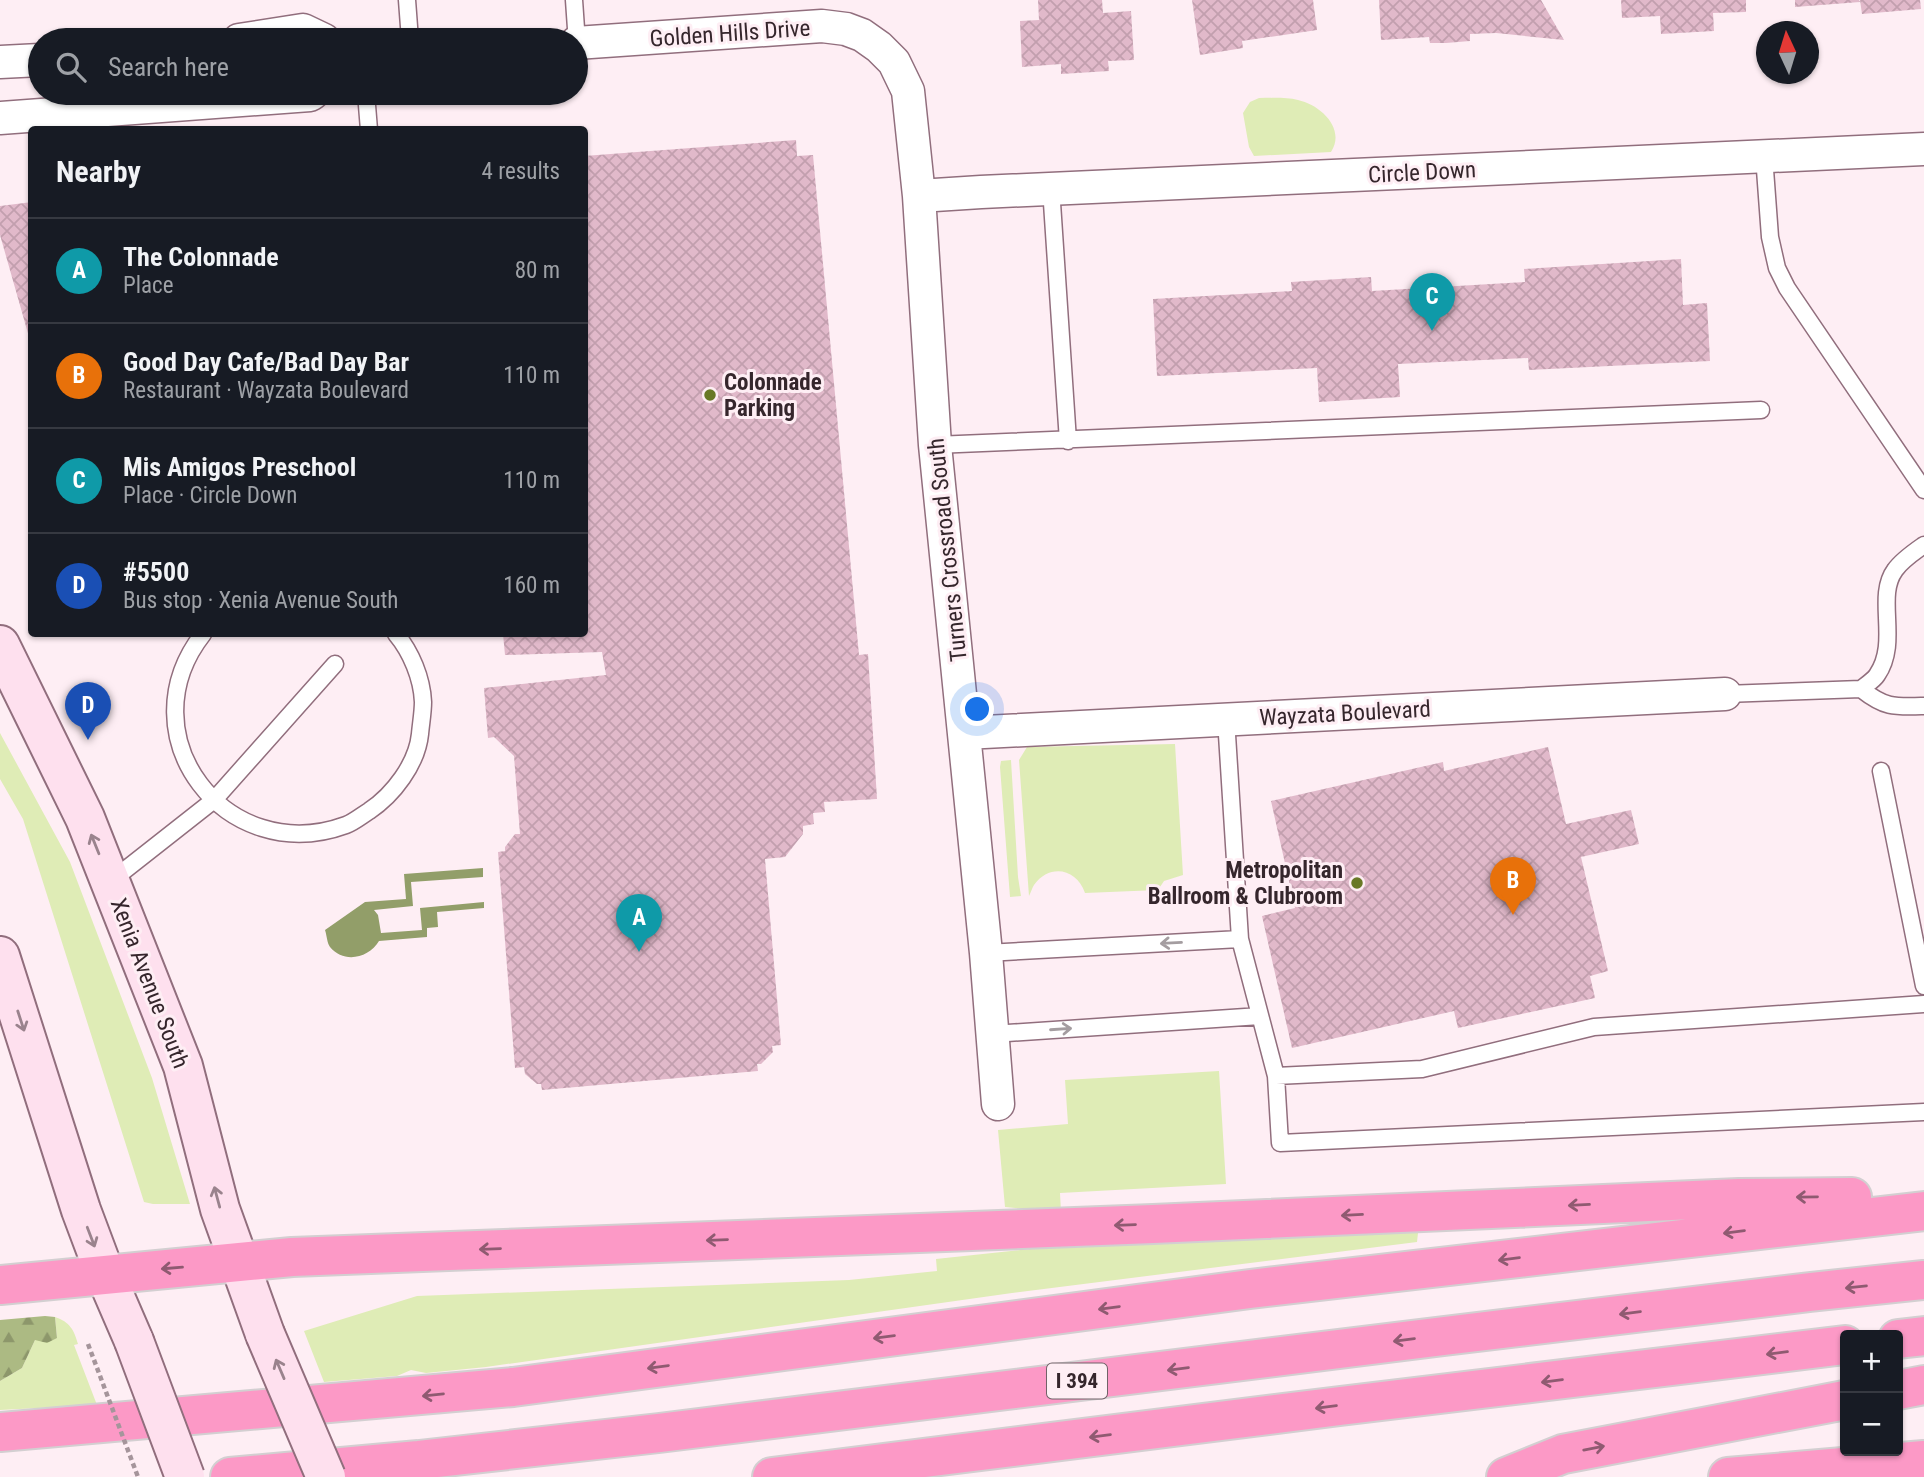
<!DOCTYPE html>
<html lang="en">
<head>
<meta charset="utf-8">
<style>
  body { margin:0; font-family:"Roboto Condensed",sans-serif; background:#242831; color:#f1f3f6 }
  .controls { position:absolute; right:21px; bottom:21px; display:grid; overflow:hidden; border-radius:7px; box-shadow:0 2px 5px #0004 }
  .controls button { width:63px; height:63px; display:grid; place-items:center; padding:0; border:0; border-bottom:2px solid #363941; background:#171b24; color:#f1f3f6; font:35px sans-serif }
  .compass { position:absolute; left:1756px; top:21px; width:63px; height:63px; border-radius:50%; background:#171b24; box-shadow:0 2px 5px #0004; rotate:356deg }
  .you { position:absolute; left:978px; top:710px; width:24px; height:24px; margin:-18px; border:5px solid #fff; border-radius:50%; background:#1a73e8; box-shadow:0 0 0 10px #1a73e833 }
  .badge { display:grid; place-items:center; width:46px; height:46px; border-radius:50%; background:#697926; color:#fff; font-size:23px; font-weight:700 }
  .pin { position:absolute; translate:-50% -58px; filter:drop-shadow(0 2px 4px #0008) }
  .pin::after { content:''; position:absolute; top:37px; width:24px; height:21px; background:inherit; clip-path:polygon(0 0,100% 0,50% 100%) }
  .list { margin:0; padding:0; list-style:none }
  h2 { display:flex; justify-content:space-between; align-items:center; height:91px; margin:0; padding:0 28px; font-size:30px }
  h2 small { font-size:23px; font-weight:400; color:#9ea1a6 }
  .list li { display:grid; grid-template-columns:46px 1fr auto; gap:21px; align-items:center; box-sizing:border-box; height:105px; padding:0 28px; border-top:2px solid #363941 }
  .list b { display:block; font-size:26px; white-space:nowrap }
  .list p { margin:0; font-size:23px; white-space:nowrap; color:#9ea1a6 }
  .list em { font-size:23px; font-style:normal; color:#9ea1a6 }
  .icon { flex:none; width:38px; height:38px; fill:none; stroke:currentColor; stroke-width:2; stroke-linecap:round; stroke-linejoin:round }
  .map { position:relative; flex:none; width:1924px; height:1477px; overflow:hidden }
  .search { position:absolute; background:#171b24; box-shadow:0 2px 5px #0004; left:28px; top:28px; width:560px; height:77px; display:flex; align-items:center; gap:18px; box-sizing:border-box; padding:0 24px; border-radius:38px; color:#9ea1a6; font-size:26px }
  .panel { position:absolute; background:#171b24; box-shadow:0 2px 5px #0004; left:28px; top:126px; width:560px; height:511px; border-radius:7px }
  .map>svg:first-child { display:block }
  .grass { fill:#dfecb6 }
  .forest { fill:url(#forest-firs) }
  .water { fill:#929e69 }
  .building { fill:url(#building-cross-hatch) }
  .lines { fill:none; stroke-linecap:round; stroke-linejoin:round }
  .lane-casing { stroke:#916e7d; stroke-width:19 }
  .street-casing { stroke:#916e7d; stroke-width:35 }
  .secondary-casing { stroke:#916e7d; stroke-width:42 }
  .highway-casing { stroke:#d3cfd1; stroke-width:42 }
  .lane { stroke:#fff; stroke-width:16 }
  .street { stroke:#fff; stroke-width:32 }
  .secondary { stroke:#fee0ee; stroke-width:38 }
  .highway { stroke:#fc99c6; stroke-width:38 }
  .secondary-bridge-casing { stroke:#916e7d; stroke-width:42; stroke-linecap:butt }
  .path-bridge { stroke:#a5959b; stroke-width:4.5; stroke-dasharray:5 3.5; stroke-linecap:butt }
  .secondary-bridge { stroke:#fee0ee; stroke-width:38 }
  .oneway { stroke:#9a838d }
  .oneway2 { stroke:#a49da0 }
  .oneway3 { stroke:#8f5a71 }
  .poi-dot { fill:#697926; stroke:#feeef4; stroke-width:2.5 }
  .labels { text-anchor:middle; stroke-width:6; stroke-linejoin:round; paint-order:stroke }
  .shield { fill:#feeef4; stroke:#716268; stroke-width:2 }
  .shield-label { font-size:21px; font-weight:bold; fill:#35262c }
  .street-label { font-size:23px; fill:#35262c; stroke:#feeef4 }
  .poi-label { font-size:23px; font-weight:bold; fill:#35262c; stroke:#feeef4; text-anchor:start }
</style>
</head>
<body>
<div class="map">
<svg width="1924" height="1477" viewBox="0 0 1924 1477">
  <defs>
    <pattern id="forest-firs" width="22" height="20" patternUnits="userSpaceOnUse" patternTransform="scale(1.75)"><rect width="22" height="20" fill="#acba83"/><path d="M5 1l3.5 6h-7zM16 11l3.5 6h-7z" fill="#8d976b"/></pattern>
    <pattern id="building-cross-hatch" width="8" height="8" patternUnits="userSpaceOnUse" patternTransform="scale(1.75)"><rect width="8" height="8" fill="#e1b9ca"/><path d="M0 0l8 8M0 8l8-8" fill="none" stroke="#c29fae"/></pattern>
  </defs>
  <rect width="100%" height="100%" fill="#feeef4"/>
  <path class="grass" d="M1259,98C1272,98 1286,97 1298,100C1321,105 1346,129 1331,152L1254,156L1249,147L1243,113L1250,102Z
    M0,733L70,862L152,1078L190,1204H153L144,1202L23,819L0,779Z
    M1175,744L1183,875L1164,881L1158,890L1085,893C1077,869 1050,863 1034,885C1032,888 1031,892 1029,896L1019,760L1027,747Z
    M1011,760L1018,877L1021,896L1010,897L1000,767L1001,761Z
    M1219,1071L1226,1184L1060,1193L1061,1212L1005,1207L998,1130L1068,1124L1065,1080Z
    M1415,1226L1418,1233L1417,1242L1012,1293L486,1367L426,1373L411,1370L397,1376L324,1382L304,1331L417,1296L849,1280L937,1271L936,1259L1103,1241Z
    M55,1317C70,1322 74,1330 78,1344L74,1345L97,1405L0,1410V1381L22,1368L35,1340L57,1338Z"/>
  <path class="forest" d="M45,1316L55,1317L57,1338L47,1343L35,1340L22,1368L0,1381V1320Z"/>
  <path class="water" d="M483,868V877L411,882L413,906L374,910L378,915L381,933L422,930L420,908L484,902V908L437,912L438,927L427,928V937L379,941C369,958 344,964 330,947C327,943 327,936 325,930L365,902L406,899L404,874Z"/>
  <path class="building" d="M1038,0H1102L1103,13L1131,11L1134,60L1108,61L1109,71L1061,74V64L1022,67L1020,21L1039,20Z
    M1192,0H1313L1317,30L1242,41L1243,48L1200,55Z
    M1379,0H1541L1564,40L1496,33L1470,34V41L1446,43H1430L1429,37L1381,40Z
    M1621,0H1746V12L1713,13L1714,31L1661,34L1660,16L1622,18Z
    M1795,0H1859L1860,2L1795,7Z
    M1860,0H1920L1921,9L1862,14Z
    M796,140L797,156L813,155L859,655L868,654L877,799L824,802L825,812L813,813L814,824L803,826V834L785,857L765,859L781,1045L772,1046L773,1052L761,1064H757L758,1071L542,1090L541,1084H537L525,1074L524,1067L515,1068L498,852L505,851V847L515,834H520L514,756L494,737L488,738L484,688L606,675L602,652L505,655L503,634H584V156Z
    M32,202V343L31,344L0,235V206Z
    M1681,259L1683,305L1707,303L1710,361L1529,370L1528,358L1398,364L1400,397L1319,402L1317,368L1157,376L1153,299L1292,291L1291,282L1371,277L1372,291L1525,282L1524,269Z
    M1548,747L1566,824L1631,810L1639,844L1581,857L1608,971L1590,976L1595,998L1458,1028L1454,1011L1292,1048L1262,916L1295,908L1271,801L1443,762L1444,771Z"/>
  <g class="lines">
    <defs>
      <path id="lane" d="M407,0L410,40
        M574,0L577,43
        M366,93L369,130
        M1764,156L1770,237L1777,268L1787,288L1924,490
        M1051,188L1068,441
        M935,445L1761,410
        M203,634C124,735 226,869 346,825C354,822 361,816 369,811C393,795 417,764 420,734C421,723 423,712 423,702C422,678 411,652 396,634
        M1861,689C1885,708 1894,707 1924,706
        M1725,694L1861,689C1866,685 1874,680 1877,675C1900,642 1875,597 1895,570C1902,560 1914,552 1924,545
        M1226,719L1240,939L1276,1076L1280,1143L1924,1112
        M1881,771L1924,986
        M111,881L214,800L335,664
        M986,953L1240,939
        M993,1034L1260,1016
        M1276,1076L1422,1069L1594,1027L1924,1004"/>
      <path id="street" d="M239,40L303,30L324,40
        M576,43L822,26L846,29L862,35L879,47L894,62L908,91L919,196L935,445L986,953L998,1104
        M0,62L40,60
        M0,118L310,95L313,93
        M919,196L981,192L1924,149
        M965,733L1725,694"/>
      <path id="secondary" d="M0,645L85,818L183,1066L220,1209L265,1334
        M0,956L81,1210L105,1274L134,1341"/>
      <path id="highway" d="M0,1285L292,1257L1153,1224L1739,1198L1852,1197
        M1898,1339L1924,1336
        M1898,1390L1924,1385
        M0,1432L513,1387L1250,1289L1924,1211
        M230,1477L419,1460L659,1433L1444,1336L1810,1292L1924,1280
        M772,1477L1340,1406L1845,1345
        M1506,1477L1563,1454L1845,1400
        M1728,1477L1924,1460"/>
    </defs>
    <use href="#lane" class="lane-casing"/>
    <use href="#street" class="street-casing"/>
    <use href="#secondary" class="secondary-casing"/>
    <use href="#highway" class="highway-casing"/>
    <use href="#lane" class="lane"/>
    <use href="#street" class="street"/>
    <use href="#secondary" class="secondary"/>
    <use href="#highway" class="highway"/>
    <defs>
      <path id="secondary-bridge" d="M265,1334L326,1477
        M134,1341L185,1477"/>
    </defs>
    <use href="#secondary-bridge" class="secondary-bridge-casing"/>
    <path class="path-bridge" d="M88,1344L138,1477"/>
    <use href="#secondary-bridge" class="secondary-bridge"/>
  </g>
  <defs><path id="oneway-shaft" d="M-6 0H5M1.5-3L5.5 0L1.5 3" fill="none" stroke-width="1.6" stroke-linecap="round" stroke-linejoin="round" transform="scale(1.75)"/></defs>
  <g class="oneway">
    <use href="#oneway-shaft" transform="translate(95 844) rotate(-112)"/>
    <use href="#oneway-shaft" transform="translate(21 1021) rotate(72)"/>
    <use href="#oneway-shaft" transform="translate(217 1197) rotate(-105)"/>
    <use href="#oneway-shaft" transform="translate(91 1237) rotate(69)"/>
    <use href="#oneway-shaft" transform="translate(280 1369) rotate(-113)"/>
  </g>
  <g class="oneway2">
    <use href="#oneway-shaft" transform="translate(1171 943) rotate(177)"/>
    <use href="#oneway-shaft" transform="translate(1061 1029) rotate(-4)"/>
  </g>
  <g class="oneway3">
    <use href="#oneway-shaft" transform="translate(1807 1197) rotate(179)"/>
    <use href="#oneway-shaft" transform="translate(1579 1205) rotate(177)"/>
    <use href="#oneway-shaft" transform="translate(1352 1215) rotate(177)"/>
    <use href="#oneway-shaft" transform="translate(1125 1225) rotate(178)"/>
    <use href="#oneway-shaft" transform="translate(1734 1232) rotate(173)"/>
    <use href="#oneway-shaft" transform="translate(717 1240) rotate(178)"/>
    <use href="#oneway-shaft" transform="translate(490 1249) rotate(178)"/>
    <use href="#oneway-shaft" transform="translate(1509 1259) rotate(173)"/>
    <use href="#oneway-shaft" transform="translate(172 1268) rotate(175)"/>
    <use href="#oneway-shaft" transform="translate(1856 1287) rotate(174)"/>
    <use href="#oneway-shaft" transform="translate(1109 1308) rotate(172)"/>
    <use href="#oneway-shaft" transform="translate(1630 1313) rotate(173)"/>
    <use href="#oneway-shaft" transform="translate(884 1337) rotate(173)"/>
    <use href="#oneway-shaft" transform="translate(1404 1340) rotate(173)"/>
    <use href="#oneway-shaft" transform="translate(1777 1353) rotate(173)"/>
    <use href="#oneway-shaft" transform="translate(658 1367) rotate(172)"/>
    <use href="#oneway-shaft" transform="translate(1178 1369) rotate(173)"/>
    <use href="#oneway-shaft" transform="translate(1552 1381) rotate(173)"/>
    <use href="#oneway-shaft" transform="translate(433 1395) rotate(174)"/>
    <use href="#oneway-shaft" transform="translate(1326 1407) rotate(173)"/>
    <use href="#oneway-shaft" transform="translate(1100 1436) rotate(173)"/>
    <use href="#oneway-shaft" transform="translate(1594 1448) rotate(-11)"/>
  </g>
  <g class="poi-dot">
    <circle cx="710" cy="395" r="7"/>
    <circle cx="1357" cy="883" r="7"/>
  </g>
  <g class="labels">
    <rect class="shield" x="1047" y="1363.5" width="60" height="35" rx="5"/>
    <g class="shield-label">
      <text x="1077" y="1388">I 394</text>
    </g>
    <g class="street-label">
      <text transform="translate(730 33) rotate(-4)" y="8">Golden Hills Drive</text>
      <text transform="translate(1422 172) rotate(-3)" y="8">Circle Down</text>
      <text transform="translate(947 550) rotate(-96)" y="8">Turners Crossroad South</text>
      <text transform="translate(1345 713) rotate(-3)" y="8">Wayzata Boulevard</text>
      <text transform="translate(150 983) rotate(69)" y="8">Xenia Avenue South</text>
    </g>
    <g class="poi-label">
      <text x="724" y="390">Colonnade<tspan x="724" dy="26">Parking</tspan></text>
      <text x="1343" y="878" text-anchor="end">Metropolitan<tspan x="1343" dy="26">Ballroom &amp; Clubroom</tspan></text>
    </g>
  </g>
</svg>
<div class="controls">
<button>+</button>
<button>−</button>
</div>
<svg class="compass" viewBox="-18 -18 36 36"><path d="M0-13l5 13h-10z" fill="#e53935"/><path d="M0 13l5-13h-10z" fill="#9ea1a6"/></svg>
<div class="you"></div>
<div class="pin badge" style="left:639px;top:952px;background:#0f9aa8">A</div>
<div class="pin badge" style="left:1513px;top:915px;background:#e8710a">B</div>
<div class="pin badge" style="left:1432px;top:331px;background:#0f9aa8">C</div>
<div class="pin badge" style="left:88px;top:740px;background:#1a4fb4">D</div>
<div class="search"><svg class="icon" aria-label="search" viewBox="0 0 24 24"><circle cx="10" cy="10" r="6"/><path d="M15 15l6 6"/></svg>Search here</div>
<section class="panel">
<h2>Nearby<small>4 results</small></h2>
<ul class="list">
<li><span class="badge" style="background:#0f9aa8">A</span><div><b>The Colonnade</b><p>Place</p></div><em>80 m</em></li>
<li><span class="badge" style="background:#e8710a">B</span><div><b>Good Day Cafe/Bad Day Bar</b><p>Restaurant · Wayzata Boulevard</p></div><em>110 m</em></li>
<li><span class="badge" style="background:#0f9aa8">C</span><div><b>Mis Amigos Preschool</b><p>Place · Circle Down</p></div><em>110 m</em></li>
<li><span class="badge" style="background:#1a4fb4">D</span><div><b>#5500</b><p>Bus stop · Xenia Avenue South</p></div><em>160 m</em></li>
</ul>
</section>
</div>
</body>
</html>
